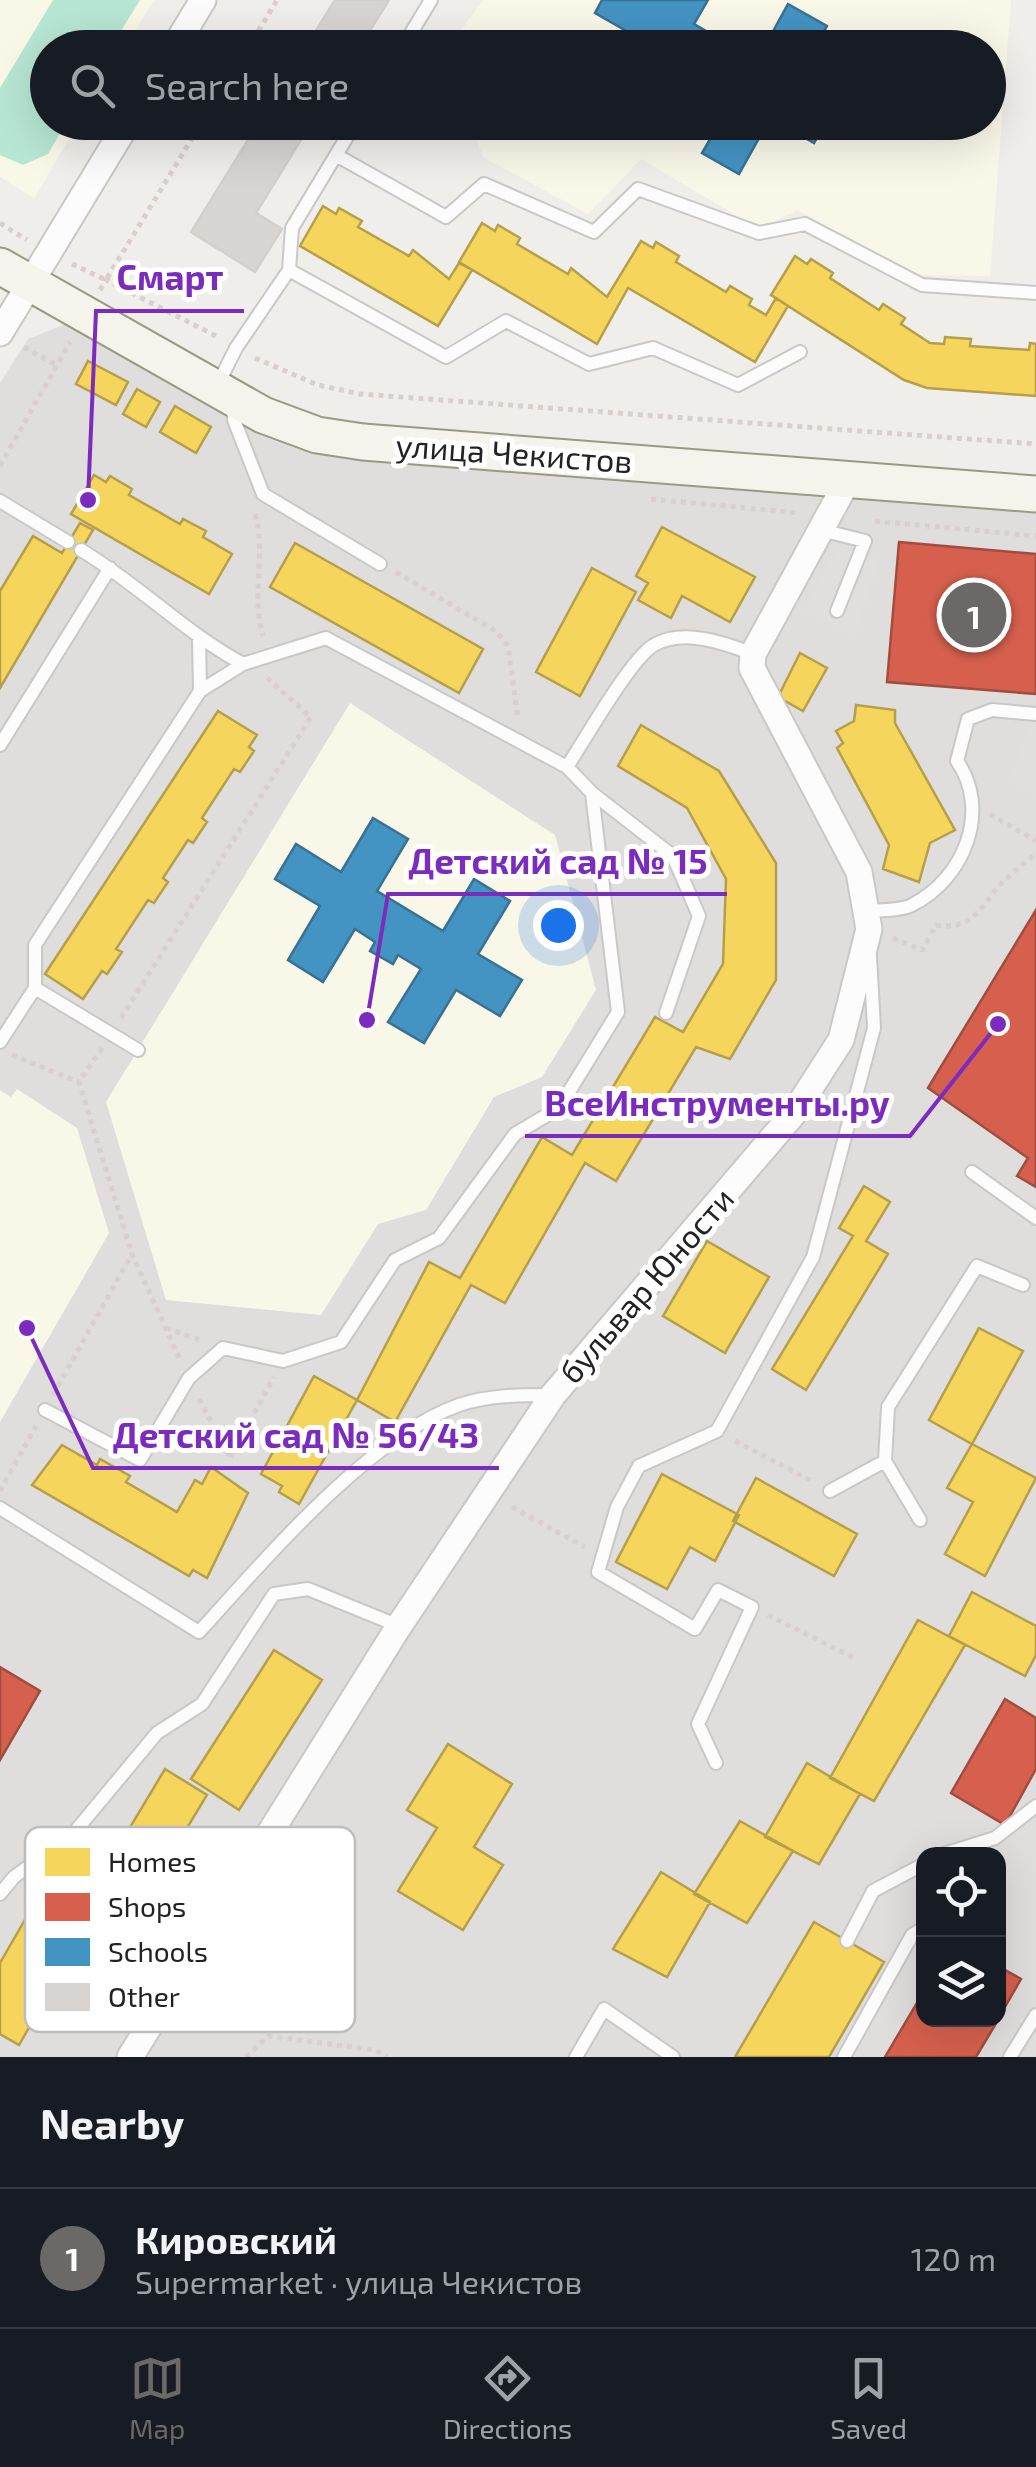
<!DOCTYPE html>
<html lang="en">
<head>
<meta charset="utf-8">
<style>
  body { margin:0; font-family:"Exo 2",sans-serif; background:#242831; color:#f1f3f6 }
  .controls { position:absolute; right:30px; bottom:30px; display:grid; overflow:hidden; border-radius:20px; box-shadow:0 10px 40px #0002 }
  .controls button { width:90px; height:90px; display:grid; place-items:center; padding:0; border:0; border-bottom:2px solid #363941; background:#171b24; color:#f1f3f6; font:50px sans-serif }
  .you { position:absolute; left:558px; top:925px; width:35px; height:35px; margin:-25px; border:8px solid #fff; border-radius:50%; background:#1a73e8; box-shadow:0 0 0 15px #1a73e833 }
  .badge { display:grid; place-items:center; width:65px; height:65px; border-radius:50%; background:#6a6968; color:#fff; font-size:32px; font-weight:700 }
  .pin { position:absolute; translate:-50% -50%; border:5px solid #fff; box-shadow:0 2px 10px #0006 }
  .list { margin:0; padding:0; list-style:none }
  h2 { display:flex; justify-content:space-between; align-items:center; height:130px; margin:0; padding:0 40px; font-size:42px }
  h2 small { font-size:32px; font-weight:400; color:#9ea1a6 }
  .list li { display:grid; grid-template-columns:65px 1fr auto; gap:30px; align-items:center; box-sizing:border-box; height:140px; padding:0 40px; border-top:2px solid #363941 }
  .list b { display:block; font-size:38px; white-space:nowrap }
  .list p { margin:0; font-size:32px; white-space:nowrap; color:#9ea1a6 }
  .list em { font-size:32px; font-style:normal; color:#9ea1a6 }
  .icon { flex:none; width:55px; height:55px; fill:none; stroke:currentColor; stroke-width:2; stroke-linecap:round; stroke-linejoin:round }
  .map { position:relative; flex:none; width:1036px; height:2057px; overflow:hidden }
  .search { position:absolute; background:#171b24; box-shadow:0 10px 40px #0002; left:30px; right:30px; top:30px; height:110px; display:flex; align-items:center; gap:25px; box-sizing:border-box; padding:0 35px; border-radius:55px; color:#9ea1a6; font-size:38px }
  .sheet { height:270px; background:#171b24 }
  nav { display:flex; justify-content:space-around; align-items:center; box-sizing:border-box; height:140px; border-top:2px solid #363941; background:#171b24; font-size:28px; color:#9ea1a6 }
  nav a { display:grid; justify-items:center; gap:5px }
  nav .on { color:#6a6968 }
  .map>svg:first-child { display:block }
  .residential { fill:#dfdedc; fill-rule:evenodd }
  .education { fill:#f8f7e8 }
  .pitch { fill:#b7e6d2 }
  .parking { fill:#e0dfde }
  .homes { fill:#f6d55c; stroke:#b69f4b; stroke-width:2.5 }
  .shops { fill:#d6604d; stroke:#a04d40; stroke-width:2.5 }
  .schools { fill:#4393c3; stroke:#397193; stroke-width:2.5 }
  .building { fill:#d7d4d2; stroke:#d3d0cc; stroke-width:2.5 }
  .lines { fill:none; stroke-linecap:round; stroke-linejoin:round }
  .lane-casing { stroke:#c9c8c7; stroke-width:16 }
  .street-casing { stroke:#c9c8c7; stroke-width:29 }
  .secondary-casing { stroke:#999a82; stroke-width:39 }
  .path { stroke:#dccecd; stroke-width:5; stroke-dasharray:5 5; stroke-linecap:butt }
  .lane { stroke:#fdfcfc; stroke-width:12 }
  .street { stroke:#fdfcfc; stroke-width:25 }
  .secondary { stroke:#f4f4ed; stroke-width:35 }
  .labels { text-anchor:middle; stroke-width:10; stroke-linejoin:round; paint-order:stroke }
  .street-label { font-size:32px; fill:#222; stroke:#fff }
  .key { fill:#fff; stroke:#bdbdbd; stroke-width:2.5 }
  .key-label { font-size:28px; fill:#222 }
  .leader { fill:none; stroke:#7b2cbf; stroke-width:4 }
  .callout-dot { fill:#7b2cbf; stroke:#fff; stroke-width:4 }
  .callout-label { font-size:35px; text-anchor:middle; font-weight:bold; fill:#7b2cbf; stroke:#fff; stroke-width:10; stroke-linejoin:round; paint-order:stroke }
</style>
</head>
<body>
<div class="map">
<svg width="1036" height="2057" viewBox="0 0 1036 2057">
  <rect width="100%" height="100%" fill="#f0eeeb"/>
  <path class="residential" d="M73,321L304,448L1036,501V2057H0V383L28,339ZM924,1854H998V2020H924Z"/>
  <path class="education" d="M0,0H154L125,47L48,48V122L79,123L34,198L0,177Z
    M483,0H1011L990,276L918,275L797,210L759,229L641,159L588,214L483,157L471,123L988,122V48H448Z
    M350,703L555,835L596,990L542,1077L494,1097L426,1210L378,1224L321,1315L166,1300L106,1102Z
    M17,1089L77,1128L109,1233L0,1422V1090L11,1097Z"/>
  <path class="pitch" d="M53,0H140L111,47L48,48V122L66,123L48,154L23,165L0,155V88Z"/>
  <path class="parking" d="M838,549L880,559L854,637L805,610Z
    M1036,705V798L1012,778Z"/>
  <path class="homes" d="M323,206L336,214L339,208L362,221L358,227L409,256L413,250L449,279L459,263L472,270L438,326L300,246Z
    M482,223L495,231L498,225L520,238L517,244L568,274L571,268L607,297L641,241L653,248L656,242L679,256L676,262L726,292L730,286L752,299L749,305L766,315L776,298L788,306L755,362L628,288L597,344L459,262Z
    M795,256L807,264L811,259L833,273L830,278L879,310L883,304L905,318L901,324L930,343L944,344L945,337L971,339L970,346L1029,350L1030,343L1036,344V396L927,388L904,380L771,295Z
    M88,361L128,382L116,405L76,384Z
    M137,389L160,402L146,427L123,414Z
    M175,406L211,427L196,453L160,432Z
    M94,475L106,482L110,476L132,489L129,495L180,524L183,519L206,531L203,537L232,554L209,594L71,514Z
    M80,523L93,530L0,688V591L33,536L62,553Z
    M662,527L755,577L730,622L682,596L671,618L638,600L648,583L636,576Z
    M295,543L483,649L459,693L270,587Z
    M592,568L636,592L580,696L536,672Z
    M800,653L827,668L803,711L778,697Z
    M856,705L895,710V723L955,830L930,843L919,882L883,869L889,845L837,748L843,743L836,731L854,721Z
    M218,711L257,735L249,747L254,751L240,772L234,769L202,818L207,822L193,843L188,840L163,878L168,882L154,903L148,900L116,949L122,952L107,974L102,971L83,999L45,974Z
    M641,725L719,771L776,863V980L730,1059L696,1047L616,1181L585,1163L505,1303L471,1285L395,1422L357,1400L429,1262L460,1278L542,1137L572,1155L655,1017L683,1032L723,964L726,879L687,808L618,766Z
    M864,1186L890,1202L866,1241L888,1254L806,1390L772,1369L853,1236L839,1228Z
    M707,1241L769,1277L725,1353L663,1316Z
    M979,1328L1023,1351L972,1444L929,1420Z
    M314,1376L357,1400L299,1504L279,1492L282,1486L261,1474Z
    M972,1444L1036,1478L985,1576L945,1554L973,1502L947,1488Z
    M62,1445L97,1465L100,1459L130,1476L126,1482L177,1512L195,1480L202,1484L211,1467L248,1493L207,1578L193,1570L189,1576L32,1485Z
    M662,1474L739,1515L715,1561L690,1547L667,1589L616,1562Z
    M756,1478L857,1534L834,1576L733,1521Z
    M972,1592L1036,1626V1655L1025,1676L949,1636Z
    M918,1620L965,1645L874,1801L830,1778Z
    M274,1650L322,1680L239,1810L191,1779Z
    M448,1744L512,1784L474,1847L503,1865L463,1930L398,1891L437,1828L407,1810Z
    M807,1763L860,1794L819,1864L765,1837Z
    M165,1769L207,1795L126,1929L84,1904Z
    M740,1821L793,1851L747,1923L694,1894Z
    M661,1872L710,1902L667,1977L613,1949Z
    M45,1885L95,1913L19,2045L0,2034V1963Z
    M814,1922L884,1962L829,2057H735Z"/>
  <path class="shops" d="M899,542L1036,554V694L887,682Z
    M1036,910V1187L1017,1176L1028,1158L928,1088Z
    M0,1667L40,1691L0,1760Z
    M1005,1699L1036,1718V1769L1005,1825L951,1793Z
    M998,1966L1021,1979L998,2019Z
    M924,1991V2020H998L976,2057H885Z"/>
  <path class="schools" d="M602,0H708L694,24L736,48H628L635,36L595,13Z
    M788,4L827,26L815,48H764Z
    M720,122H768L739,174L702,153Z
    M778,122H826L814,143Z
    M373,818L408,839L377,891L443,931L474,879L510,901L478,954L522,980L500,1016L456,990L424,1043L388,1022L421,969L398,955L393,964L370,951L375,942L355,929L323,982L288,960L320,906L275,879L296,844L341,872Z"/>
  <path class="building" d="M335,0H389L359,48H305Z
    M259,122H312L256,213L282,229L255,272L191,232Z"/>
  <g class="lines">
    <defs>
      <path id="lane" d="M402,48L431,0
        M336,155L356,122
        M289,270L292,228L336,155L446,217L484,184L594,232L638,189L759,233L805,224L922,285L1036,293
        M217,386L236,348L289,270L446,357L506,321L589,364L653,348L738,385L800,352
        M233,406L234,420L263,494L380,564
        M0,501L68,542
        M821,530L865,541L837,611
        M81,550C138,584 184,632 243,664L326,638L567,767L592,793L673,856L699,916L666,1013
        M199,640L200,691
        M0,745L110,568
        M567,767C584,741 631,658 654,645C683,628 725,643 753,654
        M866,911C880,910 900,911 912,905C965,878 991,810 957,761L968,719L992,710L1036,714
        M0,1042L35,988
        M138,1050L35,988V945L200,691L243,664
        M972,1172L1036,1218
        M45,1410L140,1460L189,1378L223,1348L283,1361L341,1342L395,1260L439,1238L515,1134L559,1108L618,1012L592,793
        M885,1461L888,1407L977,1266L1023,1285
        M830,1491L885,1461L920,1520
        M0,1508L199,1632C264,1561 368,1437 459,1405C488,1395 521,1395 551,1395
        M716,1763L698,1724L752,1607L718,1590L695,1629L598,1572L617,1507L639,1466L717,1431L813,1257L874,1028L870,956
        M944,1854L995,1838L1036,1806
        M0,1894L14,1877L73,1834L157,1733L202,1704L274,1594L308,1589L399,1626
        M847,1941L873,1891L924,1864
        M576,2057L604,2009L673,2057
        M844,2057L912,1935L924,1928
        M1010,2057L1036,2015"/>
      <path id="street" d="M174,48L203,0
        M0,333L128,122
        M130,2057L399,1626L553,1395L794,1113L841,1040L869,929L859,872L752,668L753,654L848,480"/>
      <path id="secondary" d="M0,266L263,415L317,435L363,442L1036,494"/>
    </defs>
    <use href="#lane" class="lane-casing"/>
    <use href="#street" class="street-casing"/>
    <use href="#secondary" class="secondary-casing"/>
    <path class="path" d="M248,48L277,0
      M0,223L27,240
      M72,264L106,280L202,122
      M100,290L106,280L220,338
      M24,347L58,366
      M255,358L318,385L360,394L1036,444
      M0,466L70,342
      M651,499L799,513
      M255,514C267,557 250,594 263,636
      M875,521L1036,536
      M396,572L497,632L508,646L518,719
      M990,814L1036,841
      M893,938L922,950L936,925C966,930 978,914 994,892C1005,877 1023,865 1036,853
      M121,1018L311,717L267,678
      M102,1048L79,1082L132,1254L181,1362
      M12,1055L79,1082
      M166,1328L203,1341
      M53,1395L132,1254
      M199,1399L230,1457
      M735,1441L814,1482
      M230,1457L274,1377
      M0,1491L36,1426
      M512,1507L585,1547
      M768,1615L856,1659
      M246,2057L268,2036L375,2050L387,2057"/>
    <use href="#lane" class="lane"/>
    <use href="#street" class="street"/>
    <use href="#secondary" class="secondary"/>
  </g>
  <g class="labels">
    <g class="street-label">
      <text transform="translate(514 454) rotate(4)" y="11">улица Чекистов</text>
      <text transform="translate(647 1286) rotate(-49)" y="11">бульвар Юности</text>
    </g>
  </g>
  <rect x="25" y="1827" width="330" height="205" rx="15" class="key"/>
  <rect x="45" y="1848" width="45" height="28" fill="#f6d55c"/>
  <rect x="45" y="1893" width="45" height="28" fill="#d6604d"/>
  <rect x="45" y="1938" width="45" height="28" fill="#4393c3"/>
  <rect x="45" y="1983" width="45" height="28" fill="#d7d4d2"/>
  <g class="key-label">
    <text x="108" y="1872">Homes</text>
    <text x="108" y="1917">Shops</text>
    <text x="108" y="1962">Schools</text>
    <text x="108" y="2007">Other</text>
  </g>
  <path class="leader" d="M88 500L96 311H244M367 1020L388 894H727M998 1024L910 1136H525M27 1328L93 1468H499"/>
  <g class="callout-dot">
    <circle cx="88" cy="500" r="10"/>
    <circle cx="367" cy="1020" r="10"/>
    <circle cx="998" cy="1024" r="10"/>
    <circle cx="27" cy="1328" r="10"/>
  </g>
  <g class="callout-label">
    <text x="170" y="290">Смарт</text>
    <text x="558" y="874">Детский сад № 15</text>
    <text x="717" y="1116">ВсеИнструменты.ру</text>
    <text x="296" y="1448">Детский сад № 56/43</text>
  </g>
</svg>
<div class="controls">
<button><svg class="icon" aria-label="locate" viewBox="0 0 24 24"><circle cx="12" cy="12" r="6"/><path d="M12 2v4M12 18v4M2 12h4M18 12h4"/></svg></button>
<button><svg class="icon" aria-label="layers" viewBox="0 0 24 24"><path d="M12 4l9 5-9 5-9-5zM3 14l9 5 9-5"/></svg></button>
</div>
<div class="you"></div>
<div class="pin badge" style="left:974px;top:615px">1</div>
<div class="search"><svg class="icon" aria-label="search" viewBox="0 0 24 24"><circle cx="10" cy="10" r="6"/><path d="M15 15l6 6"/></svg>Search here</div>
</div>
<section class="sheet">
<h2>Nearby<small></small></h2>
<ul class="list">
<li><span class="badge">1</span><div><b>Кировский</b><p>Supermarket · улица Чекистов</p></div><em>120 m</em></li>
</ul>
</section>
<nav>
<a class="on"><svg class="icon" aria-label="map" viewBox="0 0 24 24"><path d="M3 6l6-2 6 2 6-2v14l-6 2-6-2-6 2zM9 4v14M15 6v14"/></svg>Map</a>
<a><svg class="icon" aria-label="directions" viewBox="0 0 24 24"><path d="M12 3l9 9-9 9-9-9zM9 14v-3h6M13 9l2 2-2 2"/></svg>Directions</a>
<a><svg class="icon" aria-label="saved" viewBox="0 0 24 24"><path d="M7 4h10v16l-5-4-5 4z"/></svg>Saved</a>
</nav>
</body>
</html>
